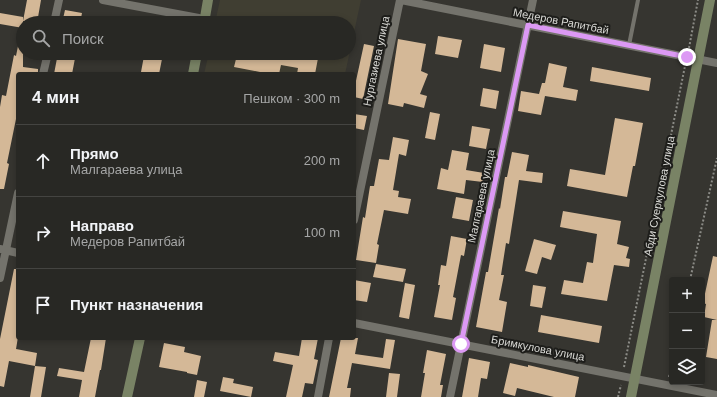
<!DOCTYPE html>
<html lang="ru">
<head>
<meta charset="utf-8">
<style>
  body { margin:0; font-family:Helvetica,sans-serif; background:#343431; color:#f1f3f6 }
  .controls { position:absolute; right:12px; bottom:12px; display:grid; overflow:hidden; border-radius:4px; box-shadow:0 2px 6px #0003 }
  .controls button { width:36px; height:36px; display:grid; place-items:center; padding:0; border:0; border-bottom:1px solid #444441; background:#282824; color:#f1f3f6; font:20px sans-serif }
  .stop { position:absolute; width:12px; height:12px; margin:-9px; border:3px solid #dc99f4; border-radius:50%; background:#fff }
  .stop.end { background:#dc99f4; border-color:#fff; box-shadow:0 1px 4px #0008 }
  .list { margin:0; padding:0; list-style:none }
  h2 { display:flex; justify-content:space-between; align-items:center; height:52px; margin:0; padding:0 16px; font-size:17px }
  h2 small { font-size:13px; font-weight:400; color:#a5a6a6 }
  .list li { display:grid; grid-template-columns:26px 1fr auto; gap:12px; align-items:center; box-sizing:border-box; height:72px; padding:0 16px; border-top:1px solid #444441 }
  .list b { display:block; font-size:15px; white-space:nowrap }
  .list p { margin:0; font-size:13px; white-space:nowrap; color:#a5a6a6 }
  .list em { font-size:13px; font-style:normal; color:#a5a6a6 }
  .icon { flex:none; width:22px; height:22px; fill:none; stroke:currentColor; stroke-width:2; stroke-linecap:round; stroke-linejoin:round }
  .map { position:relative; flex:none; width:717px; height:397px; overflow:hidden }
  .search { position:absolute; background:#282824; box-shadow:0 2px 6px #0003; left:16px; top:16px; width:340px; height:44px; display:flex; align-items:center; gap:10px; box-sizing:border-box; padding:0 14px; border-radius:22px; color:#a5a6a6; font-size:15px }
  .panel { position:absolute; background:#282824; box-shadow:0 2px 6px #0003; left:16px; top:72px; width:340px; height:268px; border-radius:4px }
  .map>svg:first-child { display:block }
  .built { fill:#403e32 }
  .building { fill:#d4b897 }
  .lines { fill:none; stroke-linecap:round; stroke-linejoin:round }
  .path { stroke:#8b8b86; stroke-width:2; stroke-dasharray:2 2; stroke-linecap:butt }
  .lane { stroke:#74736c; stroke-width:4 }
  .street { stroke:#74736c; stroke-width:8 }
  .secondary { stroke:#798365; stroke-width:10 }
  .route { stroke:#dc99f4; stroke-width:5 }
  .labels { text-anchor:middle; stroke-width:4; stroke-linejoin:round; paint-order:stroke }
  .street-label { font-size:11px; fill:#dbdbd7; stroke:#1d1d1a }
</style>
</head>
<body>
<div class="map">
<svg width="717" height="397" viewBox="0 0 717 397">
  <rect width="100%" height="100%" fill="#363530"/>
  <path class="built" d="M220,0H361L345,74H204L209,53H349V23H215Z"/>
  <path class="building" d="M27,0H41L37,23L23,21V28L0,24V13L23,17V21Z
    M65,10L82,13L80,23H62Z
    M438,36L462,40L458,58L435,54Z
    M398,39L426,44L421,71L428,74L420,94L427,96L424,108L404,103L403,107L388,104Z
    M19,41H23V67L38,69V74H18V114L17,119H16L7,163L9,164L4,189H0V107L2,95L6,96L14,55L16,56Z
    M364,44L374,46L363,99L354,97V90Z
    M484,44L505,48L501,72L480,68Z
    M58,53H76L72,74H54Z
    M264,53H282V56L300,60L301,53H319L315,74H297L298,68L281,65L279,74H260V72L234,67L237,55L263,60Z
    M144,56L162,59L159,74L141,72Z
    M549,63L567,67L563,87L578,90L576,101L545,96L541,115L518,111L521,91L539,94L542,83H545Z
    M592,67L651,78L649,91L590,81Z
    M483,88L499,91L496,109L480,106Z
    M430,112L440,114L435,140L425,138Z
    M354,114L367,116L364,130L354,128Z
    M615,118L643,123L635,166H633L627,197L567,186L570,169L605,175Z
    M472,126L490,129L486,149L469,146Z
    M393,137L409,140L406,156L399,154L393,190L399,191L398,197L411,199L408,214L384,210L377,244L379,245L376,263L356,260L363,217L365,218L370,186H374L379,159L389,160Z
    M452,150L469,153L466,170L484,173L483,182L466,180L464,194L437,189L441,168L448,170Z
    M512,152L529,155L526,171L543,173L542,183L519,180L509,244L506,243L501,275H504L499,300L507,302L502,332L476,327L486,272H488L499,208L500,209L505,177H507Z
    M456,197L473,200L469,221L452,218Z
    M563,211L621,221L617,244L629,247L626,258L630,259L629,267L614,265L607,301L561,294L564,280L583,283L587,262L593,263L597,234L560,227Z
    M451,236L467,239L464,256L461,255L453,297L456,298L452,320L434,317L440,285H438L441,265L446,266Z
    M534,239L556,245L551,260L542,257L537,274L525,271Z
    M713,256L717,257V320L704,317L706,304L703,303Z
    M376,264L406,269L403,282L373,277Z
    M14,269H18V337L16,349L37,353L35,366L9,361L4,387L0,386V339Z
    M354,280L371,283L367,302L354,300Z
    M405,283L415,285L409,319L399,317Z
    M533,285L546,287L542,308L530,306Z
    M541,315L602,326L599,343L538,332Z
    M712,320H717V359L706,357Z
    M91,338H106L101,370H100L95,397H79L82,380L57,376L59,368L84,372Z
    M302,338H318L314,359L318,360L313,384L305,383L302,397H286L293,365L273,361L275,352L299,356Z
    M341,338H358L355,354L383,358L386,339L395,340L390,369L352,363L347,388H351L350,397H329Z
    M164,343L185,347L184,352L201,356L197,375L187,373V372L159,367Z
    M427,350L446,354L440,385H443L441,397H421L425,373H423Z
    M469,358L490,362L487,379L481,378L478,397H462Z
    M510,363L528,367V365L579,377L575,397H554L517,388L515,396L503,393Z
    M35,366L46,367L41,397H30Z
    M389,373L400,374L397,397H386Z
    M223,377L234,379L233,383L253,387L251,397L220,391Z
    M197,380L207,382L204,397H194Z"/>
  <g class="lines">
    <path class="path" d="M689,48L698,0
      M690,280L717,158
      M624,367L685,66
      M669,377L672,365
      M618,397L621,385"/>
    <path class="lane" d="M629,45L638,0"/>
    <path class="street" d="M103,0L204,19
      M401,0L717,63
      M54,23L59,0
      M43,74L48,53
      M354,220L400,0
      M0,249L18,253
      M0,278L18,193
      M354,323L717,395
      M318,397L329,338
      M450,397L533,0"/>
    <path class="secondary" d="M204,23L208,0
      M193,74L197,53
      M127,397L140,338
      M631,397L710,0"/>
  </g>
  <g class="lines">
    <path class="route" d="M461,344L528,25L687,57"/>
  </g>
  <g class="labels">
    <g class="street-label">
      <text transform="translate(561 21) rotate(11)" y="4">Медеров Рапитбай</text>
      <text transform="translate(376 61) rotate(-78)" y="4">Нургазиева улица</text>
      <text transform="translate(481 196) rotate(-78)" y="4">Малгараева улица</text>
      <text transform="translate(659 196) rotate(-79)" y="4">Абди Суеркулова улица</text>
      <text transform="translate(538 348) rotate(11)" y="4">Бримкулова улица</text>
    </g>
  </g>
</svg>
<div class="controls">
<button>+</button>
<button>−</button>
<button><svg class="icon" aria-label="layers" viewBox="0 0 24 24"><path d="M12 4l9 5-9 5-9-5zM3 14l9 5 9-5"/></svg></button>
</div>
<div class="stop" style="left:461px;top:344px"></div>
<div class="stop end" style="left:687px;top:57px"></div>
<div class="search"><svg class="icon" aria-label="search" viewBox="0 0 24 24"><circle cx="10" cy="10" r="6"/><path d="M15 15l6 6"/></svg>Поиск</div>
<section class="panel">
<h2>4 мин<small>Пешком · 300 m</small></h2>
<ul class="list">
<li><svg class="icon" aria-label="ahead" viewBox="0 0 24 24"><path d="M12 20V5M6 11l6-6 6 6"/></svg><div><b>Прямо</b><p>Малгараева улица</p></div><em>200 m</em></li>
<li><svg class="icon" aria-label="right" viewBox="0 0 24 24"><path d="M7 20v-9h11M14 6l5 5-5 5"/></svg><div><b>Направо</b><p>Медеров Рапитбай</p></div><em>100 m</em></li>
<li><svg class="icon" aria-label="arrive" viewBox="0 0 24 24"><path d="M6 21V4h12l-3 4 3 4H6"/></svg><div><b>Пункт назначения</b></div></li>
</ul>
</section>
</div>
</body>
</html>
